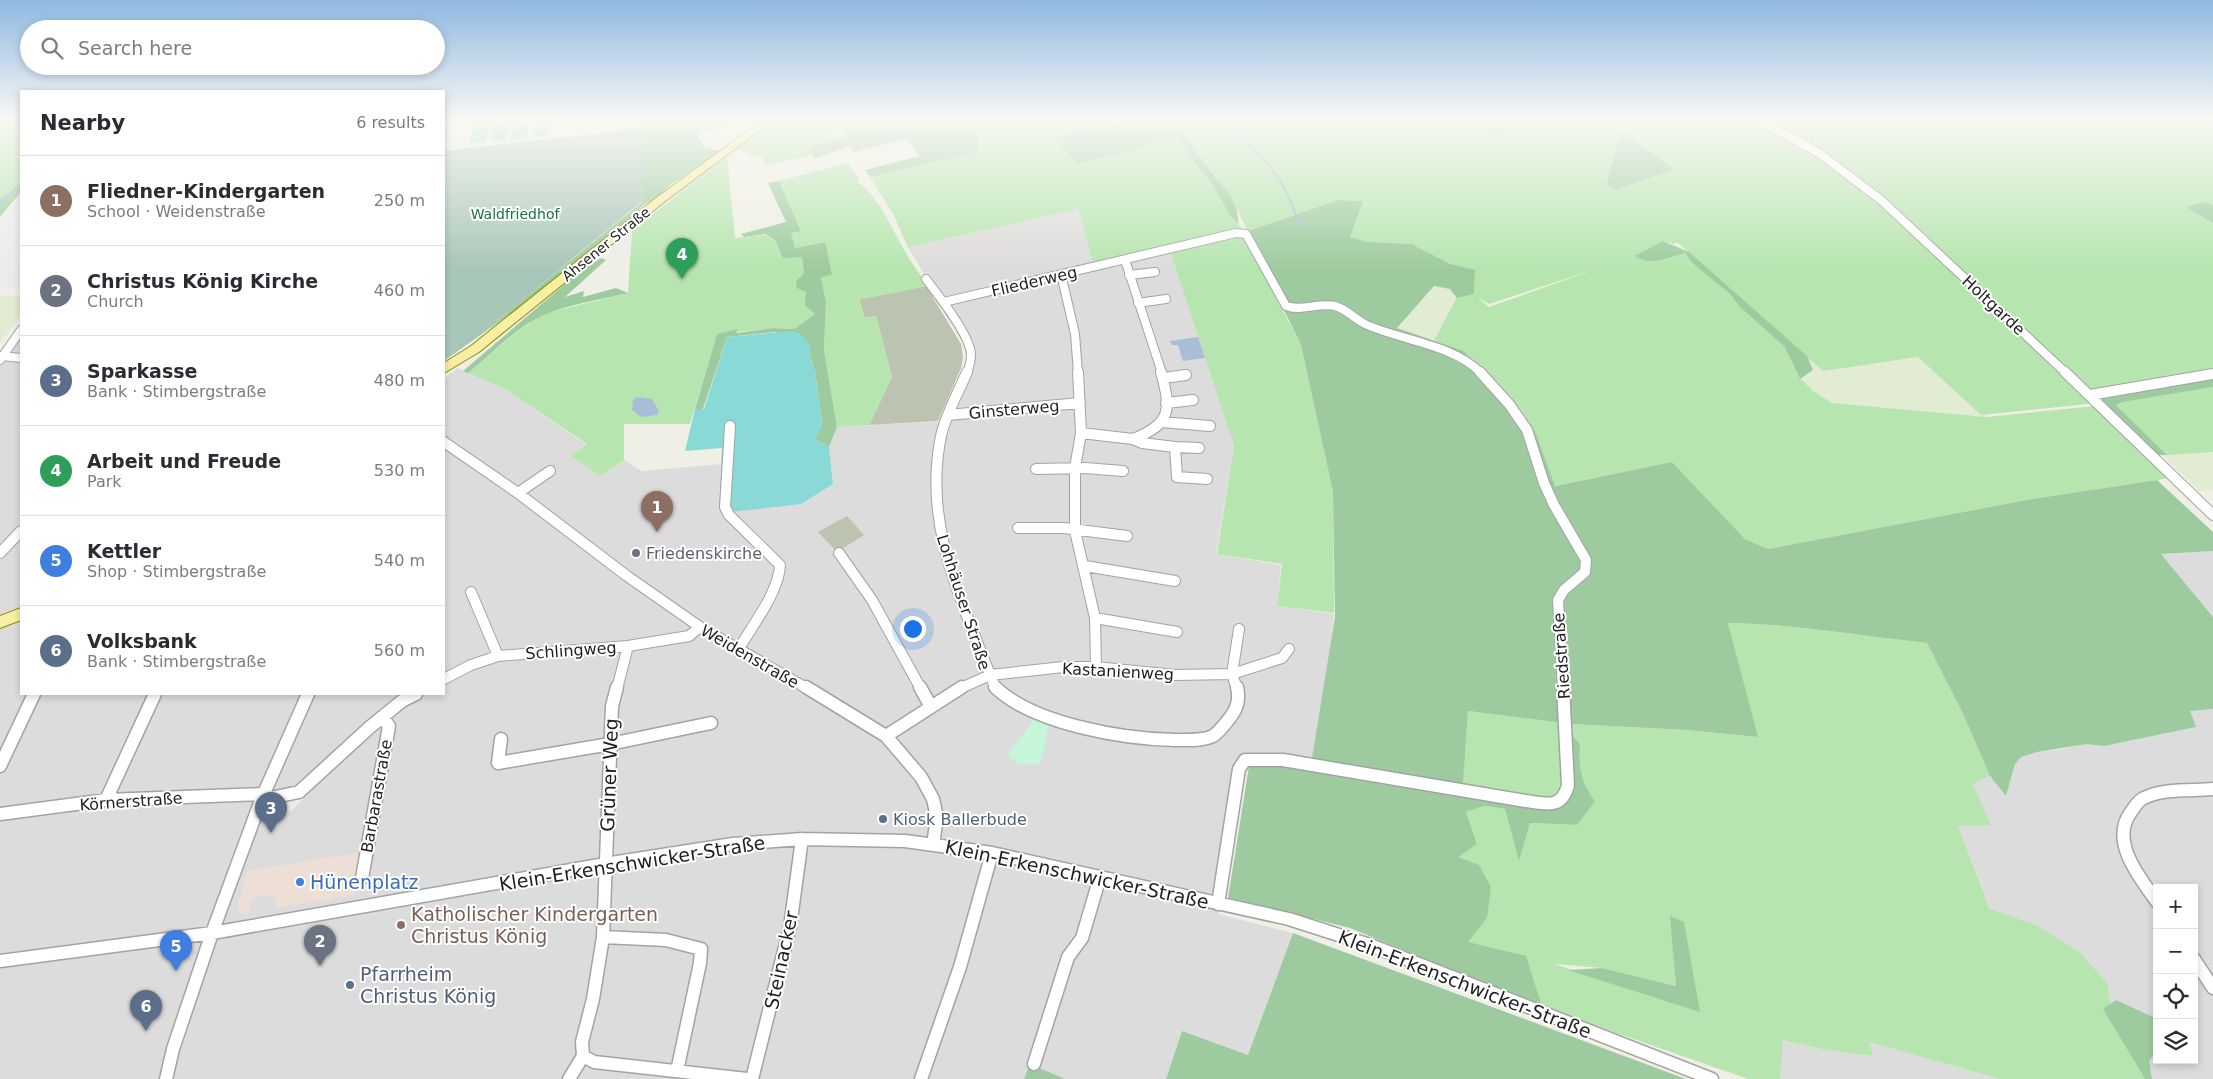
<!DOCTYPE html>
<html lang="en">
<head>
<meta charset="utf-8">
<style>
  body { margin:0; font-family:"DejaVu Sans",sans-serif; background:#f7f7f7; color:#2b2b33 }
  .controls { position:absolute; right:15px; bottom:15px; display:grid; overflow:hidden; border-radius:0px; box-shadow:0 2px 8px #0003 }
  .controls button { width:45px; height:45px; display:grid; place-items:center; padding:0; border:0; border-bottom:1px solid #e1e1e2; background:#fff; color:#2b2b33; font:25px sans-serif }
  .you { position:absolute; left:912px; top:628px; width:18px; height:18px; margin:-12px; border:4px solid #fff; border-radius:50%; background:#1a73e8; box-shadow:0 0 0 8px #1a73e833 }
  .badge { display:grid; place-items:center; width:32px; height:32px; border-radius:50%; background:#0f766e; color:#fff; font-size:16px; font-weight:700 }
  .pin { position:absolute; translate:-50% -41px; filter:drop-shadow(0 1px 2px #0008) }
  .pin::after { content:''; position:absolute; top:26px; width:18px; height:15px; background:inherit; clip-path:polygon(0 0,100% 0,50% 100%) }
  .list { margin:0; padding:0; list-style:none }
  h2 { display:flex; justify-content:space-between; align-items:center; height:65px; margin:0; padding:0 20px; font-size:21px }
  h2 small { font-size:16px; font-weight:400; color:#7c7c81 }
  .list li { display:grid; grid-template-columns:32px 1fr auto; gap:15px; align-items:center; box-sizing:border-box; height:90px; padding:0 20px; border-top:1px solid #e1e1e2 }
  .list b { display:block; font-size:19px; white-space:nowrap }
  .list p { margin:0; font-size:16px; white-space:nowrap; color:#7c7c81 }
  .list em { font-size:16px; font-style:normal; color:#7c7c81 }
  .icon { flex:none; width:28px; height:28px; fill:none; stroke:currentColor; stroke-width:2; stroke-linecap:round; stroke-linejoin:round }
  .map { position:relative; flex:none; width:2213px; height:1079px; overflow:hidden }
  .search { position:absolute; background:#fff; box-shadow:0 2px 8px #0003; left:20px; top:20px; width:425px; height:55px; display:flex; align-items:center; gap:12px; box-sizing:border-box; padding:0 18px; border-radius:28px; color:#7c7c81; font-size:19px }
  .panel { position:absolute; background:#fff; box-shadow:0 2px 8px #0003; left:20px; top:90px; width:425px; height:605px; border-radius:0px }
  .map>svg:first-child { display:block }
  .residential { fill:#dddcdc; fill-rule:evenodd }
  .commercial { fill:#eedfd6 }
  .construction { fill:#bdc3b1 }
  .farmland { fill:#e1ecd2 }
  .grass { fill:#b6e5af; fill-rule:evenodd }
  .forest { fill:#9dcb9f }
  .cemetery { fill:#a8c6b7 }
  .park { fill:#c5f6da }
  .pitch { fill:#89d9d6 }
  .parking { fill:#ebebeb }
  .water { fill:#a9bdd9 }
  .lines { fill:none; stroke-linecap:round; stroke-linejoin:round }
  .stream { stroke:#a9bdd9; stroke-width:2 }
  .minor-far2-casing { stroke:#a3a3a3; stroke-width:10 }
  .minor-far1-casing { stroke:#a3a3a3; stroke-width:12 }
  .minor-casing { stroke:#a3a3a3; stroke-width:15 }
  .major-casing { stroke:#8c8f0a; stroke-width:2 }
  .minor-far2 { stroke:#fff; stroke-width:8 }
  .minor-far1 { stroke:#fff; stroke-width:10 }
  .minor { stroke:#fff; stroke-width:12 }
  .major { fill:#f6efa4; fill-rule:evenodd }
  .worship-dot { fill:#6b7280; stroke:#fff; stroke-width:2 }
  .service-dot { fill:#5c6f8a; stroke:#fff; stroke-width:2 }
  .shop-dot { fill:#3f7fe0; stroke:#fff; stroke-width:2 }
  .education-dot { fill:#8d6e63; stroke:#fff; stroke-width:2 }
  .labels { text-anchor:middle; stroke-width:4; stroke-linejoin:round; paint-order:stroke }
  .far-park-label { font-size:14px; fill:#13763e; stroke:#fff }
  .far-street-label { font-size:14px; fill:#1f1f1f; stroke:#fff }
  .street-label { font-size:16px; fill:#1f1f1f; stroke:#fff }
  .worship-label { font-size:16px; fill:#5b616d; stroke:#fff; text-anchor:start }
  .service-label { font-size:16px; fill:#4e5e75; stroke:#fff; text-anchor:start }
  .near-street-label { font-size:19px; fill:#1f1f1f; stroke:#fff }
  .near-shop-label { font-size:19px; fill:#366cbe; stroke:#fff; text-anchor:start }
  .near-education-label { font-size:19px; fill:#785e54; stroke:#fff; text-anchor:start }
  .near-service-label { font-size:19px; fill:#4e5e75; stroke:#fff; text-anchor:start }
</style>
</head>
<body>
<div class="map">
<svg width="2213" height="1079" viewBox="0 0 2213 1079">
  <rect width="100%" height="100%" fill="#efefe5"/>
  <path class="residential" d="M1078,209L1093,263L1170,251L1234,446L1216,554L1281,565L1277,606L1334,614L1326,700L1317,761H1240L1218,914L1293,933L1248,1055L1182,1031L1166,1079H1065L1031,1065L1024,1079H0V351L21,323V694H444V379L458,368L505,389L587,445L571,456L600,476L624,460L642,471L721,464L719,509L833,484L829,447L837,427L947,421L971,352L908,247Z
    M2213,551V617L2161,554Z
    M2213,709V1079H2145L2112,1024L2108,984L2080,952L2036,925L1991,910L1958,826L1990,824L1973,784L1990,776L2006,796L2015,764L2021,757L2037,752L2064,749L2087,743L2103,746L2196,727L2189,711ZM2157,888H2194V1060H2157Z
    M1782,1040L1825,1050L1873,1056L1869,1042L2000,1079H1780Z"/>
  <path class="commercial" d="M363,852L354,895L275,908L277,894L253,898L249,913L241,914L237,909L248,871Z"/>
  <path class="construction" d="M926,286L961,344L963,357L961,368L938,421L869,425L892,377L876,316L865,318L859,299Z
    M847,516L864,535L837,552L818,532Z"/>
  <path class="farmland" d="M1434,286L1450,289L1457,297L1434,341L1397,328Z
    M0,296H21V315L0,343Z
    M1807,356L1823,371L1918,357L1986,417L1832,403L1813,391L1800,379L1812,370Z
    M2213,452V490L2199,491L2163,455Z"/>
  <path class="grass" d="M14,119H21V184L0,199V122Z
    M780,119H824L836,139L809,147L813,155L765,166L763,155L752,156L736,148Z
    M989,119H1141L1054,137L1078,164L1179,138L1194,163L1211,182L1243,231L1093,263L1078,209L908,247L893,214L870,177L978,152V120Z
    M1173,119H1229L1239,132V119H1458L1496,138L1525,119H2213V373L2098,403L1981,415L1918,357L1823,371L1677,242L1674,244L1663,241L1685,253L1691,262L1730,294L1740,307L1783,344L1798,376L1813,391L1832,403L1986,417L2095,406L2170,478L2032,499L1768,549L1745,539L1672,462L1554,486L1535,431L1464,351L1434,341L1457,297L1474,294L1475,270L1454,265L1412,244L1369,242L1350,237L1362,201L1338,200L1248,231L1229,194ZM1602,267L1489,307L1478,298L1489,304Z
    M727,157L735,238L765,235L802,257L804,273L796,281L806,292L815,314L794,329L773,328L717,334L690,424H624V460L600,476L571,456L587,444L505,389L468,373C495,352 518,326 550,312L628,293L632,230Z
    M848,163L858,177V182C882,201 891,228 906,253C912,265 921,275 928,286L859,300L865,318L876,316L892,377L869,425L837,427L824,350L826,301L821,277L832,273L824,242L795,248L791,233L801,230L779,181Z
    M1236,235L1245,237L1301,345L1333,492L1334,613L1277,606L1282,564L1217,554L1234,446L1170,251Z
    M2213,387V452L2167,455L2116,405L2123,402Z
    M1728,623C1795,624 1860,636 1927,643L1964,716L1990,776L1973,784L1991,825L1958,826L1990,909L2036,925L2080,952L2108,984L2112,1024L2145,1079H2000L1869,1042L1873,1056L1825,1050L1783,1040L1780,1079H1748L1542,1007L1467,942L1487,918L1457,857L1477,844L1466,812L1485,806L1505,809L1519,860L1530,823L1577,825L1586,790L1566,730L1575,789L1563,802L1462,789L1468,711L1571,724L1686,730L1757,737ZM1671,917L1699,1011L1554,964L1602,968L1676,986Z"/>
  <path class="forest" d="M648,119L722,121L723,119H750L697,134L704,147L720,151L670,185L655,200L645,204L614,233L537,295L455,353L452,348L487,329L641,203L644,139Z
    M831,119H989L978,120V152L870,177L865,170L920,156L907,139L854,152L849,146L814,159L809,147L846,136Z
    M1141,119H1173L1216,178L1229,193L1236,207L1239,224L1230,215L1211,182L1194,163L1179,138L1078,164L1053,137Z
    M1458,119H1525L1496,138Z
    M1620,130L1674,169L1616,190L1607,184Z
    M779,181L801,231L791,233L795,248L825,242L832,274L821,278L826,301L824,350L837,427L829,447L815,439L822,424L820,407L815,372L809,352L775,332L727,337L703,409H695L717,334L738,329L736,333L773,328L794,329L815,314L805,305L806,292L797,288L796,281L804,273L802,257L783,258L776,241L765,234L744,237L741,234L786,222L768,183Z
    M21,184V192L0,217V199Z
    M1338,200L1363,201L1350,237L1369,242L1412,244L1451,264L1475,270L1474,294L1457,298L1450,289L1434,286L1397,328L1464,351L1535,431L1555,486L1672,462L1745,539L1768,549L2032,499L2157,480L2213,532V551L2161,554L2213,617V709L2190,711L2196,727L2104,746L2087,744L2037,752L2021,757L2015,764L2006,796L1990,776L1964,716L1927,643C1860,636 1795,624 1728,623L1758,737L1686,730L1571,724L1468,711L1462,797L1519,805H1562L1575,789L1566,729L1580,744C1578,765 1581,784 1595,801L1577,825L1530,823L1519,861L1505,809L1485,806L1466,812L1477,844L1458,857L1479,865L1491,887L1487,918L1468,942L1526,956L1542,1007L1350,928L1228,898L1249,766L1312,758L1335,617L1333,492L1301,345L1284,310L1287,308L1248,231Z
    M2206,202L2213,206V223L2186,207Z
    M1663,241L1689,252L1807,356L1813,370L1800,379L1784,346L1740,307L1730,294L1691,262L1685,253C1669,257 1649,267 1635,256Z
    M601,258L606,260L565,297L584,291L583,297L616,288L628,293C600,300 563,305 538,318C512,331 491,355 468,373L463,371L579,272Z
    M2213,374V387L2123,402L2116,405L2167,455H2152L2090,395Z
    M1670,916L1684,922L1700,1012L1568,970L1602,968L1676,986Z
    M1293,933L1686,1079H1166L1182,1031L1248,1055Z
    M2116,1000L2157,1019V1049L2149,1061L2152,1079H2145L2103,1009Z
    M1030,1064L1065,1079H1024Z"/>
  <path class="cemetery" d="M645,128L641,202L487,329L444,361V151Z"/>
  <path class="park" d="M1035,718L1049,723L1041,763L1018,765L1008,755Z"/>
  <path class="pitch" d="M553,119L549,136L533,137L537,120Z
    M530,121L526,138L510,140L514,123Z
    M510,123L506,140L489,141L494,124Z
    M490,125L485,142L469,143L474,126Z
    M794,331L801,334L811,346L809,352L815,372L820,407L822,425L815,439L829,447L833,484L801,504L731,512L728,508L719,509L722,448L685,451L695,409H704L727,337Z"/>
  <path class="parking" d="M21,192V289L0,290V217Z
    M627,234H632L630,257L609,253L611,248Z
    M299,795L304,798L291,811L275,821L270,822L276,800Z"/>
  <path class="water" d="M1198,337L1205,358L1183,361L1178,345H1172L1170,341Z
    M637,397L652,399L659,411L657,415L641,417L632,410L633,400Z"/>
  <g class="lines">
    <path class="stream" d="M1233,119L1242,137
      M1243,138C1273,167 1289,188 1300,229
      M0,202L21,183"/>
    <defs>
      <path id="minor-far2" d="M1756,119L1819,153L1881,200L2066,373
        M1125,260L1162,373
        M1061,274L1075,334L1078,373
        M1129,275L1155,272
        M926,279C938,295 970,335 971,354C971,360 969,368 967,373
        M944,302L1236,233L1246,234L1286,306C1301,312 1319,302 1335,306C1346,309 1355,319 1365,324C1399,340 1453,344 1481,373
        M1138,303L1166,299
        M2,356L21,358
        M0,360L21,330"/>
      <path id="minor-far1" d="M1078,372L1081,433L1075,468V531L1095,618L1096,667
        M1480,372L1509,404L1527,430L1544,483L1554,505L1586,560L1585,572L1564,590L1558,600L1563,689
        M2065,372L2213,515
        M1163,378L1186,375
        M2090,395L2213,374
        M1166,403L1193,400
        M948,415L1080,403
        M1161,422L1210,426
        M730,426L725,507L729,515L780,565C779,592 752,626 738,650
        M1081,433L1133,439L1142,443L1175,447L1177,477L1207,479
        M1133,439C1172,424 1171,409 1161,372
        M444,442L518,493L627,576L700,627L808,689
        M1175,447L1199,448
        M1036,469L1085,468L1123,471
        M518,493L550,471
        M1018,528H1064L1127,536
        M0,553L21,531
        M839,553L872,600L921,689
        M1085,566L1175,581
        M471,592L498,656
        M1095,618L1177,632
        M1239,629L1232,674L1282,658L1289,649
        M444,679L471,665L498,656L628,646L689,636L700,627
        M617,689L628,646
        M959,689L990,675C960,596 923,523 941,436C945,416 959,391 967,372
        M996,689L990,675L1063,667H1096L1175,675L1232,674L1237,689"/>
      <path id="minor" d="M806,687L886,736L921,777L933,799L937,817L933,845
        M920,687L930,705
        M995,687C1033,724 1123,739 1175,740C1186,740 1203,741 1213,736C1219,732 1225,724 1229,719C1237,709 1240,700 1237,687
        M886,736L962,687
        M501,739L498,763L610,744L711,723
        M0,766L34,694
        M106,800L155,694
        M261,800L299,792L370,727L402,701L416,694
        M0,814L106,800L263,794
        M362,878L389,726L382,717
        M2157,902C2140,878 2109,841 2131,812C2135,807 2138,800 2144,798C2164,788 2191,791 2213,789
        M1218,904L1239,769L1245,760H1283L1526,801C1547,804 1562,809 1568,785L1563,687
        M603,937L666,940L701,949L700,963L677,1071
        M2194,959L2213,988
        M0,961L212,933L605,864L733,844L802,839L905,841L992,853L1289,919L1373,946L1712,1079
        M583,1056L594,1062L747,1079
        M1034,1064L1068,957L1082,938L1100,877
        M166,1079L173,1049L212,933L261,800L308,694
        M569,1079L583,1056L582,1042L593,999L603,937L612,706L617,687
        M752,1079L790,927L802,839
        M921,1079L960,967L992,853"/>
      <path id="major" d="M764,119H775L664,202L479,352L444,373V363L471,346L656,198Z
        M21,608V620L0,628V616Z"/>
    </defs>
    <use href="#minor-far2" class="minor-far2-casing"/>
    <use href="#minor-far1" class="minor-far1-casing"/>
    <use href="#minor" class="minor-casing"/>
    <use href="#major" class="major-casing"/>
    <use href="#minor-far2" class="minor-far2"/>
    <use href="#minor-far1" class="minor-far1"/>
    <use href="#minor" class="minor"/>
    <use href="#major" class="major"/>
  </g>
  <linearGradient id="sky" x2="0" y2="1"><stop stop-color="#8fb8e2"/><stop offset="0.44" stop-color="#f8f8f3"/><stop offset="1" stop-color="#f8f8f3" stop-opacity="0"/></linearGradient>
  <rect width="2213" height="270" fill="url(#sky)"/>
  <circle class="worship-dot" cx="636" cy="553" r="5"/>
  <g class="service-dot">
    <circle cx="883" cy="819" r="5"/>
    <circle cx="350" cy="985" r="5"/>
  </g>
  <circle class="shop-dot" cx="300" cy="882" r="5"/>
  <circle class="education-dot" cx="401" cy="925" r="5"/>
  <g class="labels">
    <g class="far-park-label">
      <text x="515" y="219">Waldfriedhof</text>
    </g>
    <g class="far-street-label">
      <text transform="translate(606 244) rotate(-39)" y="5">Ahsener Straße</text>
    </g>
    <g class="street-label">
      <text transform="translate(1034 281) rotate(-13)" y="6">Fliederweg</text>
      <text transform="translate(1994 305) rotate(43)" y="6">Holtgarde</text>
      <text transform="translate(1014 409) rotate(-5)" y="6">Ginsterweg</text>
      <text transform="translate(964 602) rotate(72)" y="6">Lohhäuser Straße</text>
      <text transform="translate(571 650) rotate(-4)" y="6">Schlingweg</text>
      <text transform="translate(750 656) rotate(30)" y="6">Weidenstraße</text>
      <text transform="translate(1561 656) rotate(-94)" y="6">Riedstraße</text>
      <text transform="translate(1118 671) rotate(3)" y="6">Kastanienweg</text>
      <text transform="translate(376 796) rotate(-80)" y="6">Barbarastraße</text>
      <text transform="translate(131 801) rotate(-4)" y="6">Körnerstraße</text>
    </g>
    <g class="worship-label">
      <text x="646" y="559">Friedenskirche</text>
    </g>
    <g class="service-label">
      <text x="893" y="825">Kiosk Ballerbude</text>
    </g>
    <g class="near-street-label">
      <text transform="translate(609 775) rotate(-88)" y="7">Grüner Weg</text>
      <text transform="translate(632 863) rotate(-9)" y="7">Klein-Erkenschwicker-Straße</text>
      <text transform="translate(1077 874) rotate(12)" y="7">Klein-Erkenschwicker-Straße</text>
      <text transform="translate(781 960) rotate(-78)" y="7">Steinacker</text>
      <text transform="translate(1465 984) rotate(21)" y="7">Klein-Erkenschwicker-Straße</text>
    </g>
    <g class="near-shop-label">
      <text x="310" y="889">Hünenplatz</text>
    </g>
    <g class="near-education-label">
      <text x="411" y="921">Katholischer Kindergarten<tspan x="411" dy="22">Christus König</tspan></text>
    </g>
    <g class="near-service-label">
      <text x="360" y="981">Pfarrheim<tspan x="360" dy="22">Christus König</tspan></text>
    </g>
  </g>
</svg>
<div class="controls">
<button>+</button>
<button>−</button>
<button><svg class="icon" aria-label="locate" viewBox="0 0 24 24"><circle cx="12" cy="12" r="6"/><path d="M12 2v4M12 18v4M2 12h4M18 12h4"/></svg></button>
<button><svg class="icon" aria-label="layers" viewBox="0 0 24 24"><path d="M12 4l9 5-9 5-9-5zM3 14l9 5 9-5"/></svg></button>
</div>
<div class="you"></div>
<div class="pin badge" style="left:657px;top:532px;background:#8d6e63">1</div>
<div class="pin badge" style="left:320px;top:966px;background:#6b7280">2</div>
<div class="pin badge" style="left:271px;top:833px;background:#5c6f8a">3</div>
<div class="pin badge" style="left:682px;top:279px;background:#2e9e5b">4</div>
<div class="pin badge" style="left:176px;top:971px;background:#3f7fe0">5</div>
<div class="pin badge" style="left:146px;top:1031px;background:#5c6f8a">6</div>
<div class="search"><svg class="icon" aria-label="search" viewBox="0 0 24 24"><circle cx="10" cy="10" r="6"/><path d="M15 15l6 6"/></svg>Search here</div>
<section class="panel">
<h2>Nearby<small>6 results</small></h2>
<ul class="list">
<li><span class="badge" style="background:#8d6e63">1</span><div><b>Fliedner-Kindergarten</b><p>School · Weidenstraße</p></div><em>250 m</em></li>
<li><span class="badge" style="background:#6b7280">2</span><div><b>Christus König Kirche</b><p>Church</p></div><em>460 m</em></li>
<li><span class="badge" style="background:#5c6f8a">3</span><div><b>Sparkasse</b><p>Bank · Stimbergstraße</p></div><em>480 m</em></li>
<li><span class="badge" style="background:#2e9e5b">4</span><div><b>Arbeit und Freude</b><p>Park</p></div><em>530 m</em></li>
<li><span class="badge" style="background:#3f7fe0">5</span><div><b>Kettler</b><p>Shop · Stimbergstraße</p></div><em>540 m</em></li>
<li><span class="badge" style="background:#5c6f8a">6</span><div><b>Volksbank</b><p>Bank · Stimbergstraße</p></div><em>560 m</em></li>
</ul>
</section>
</div>
</body>
</html>
